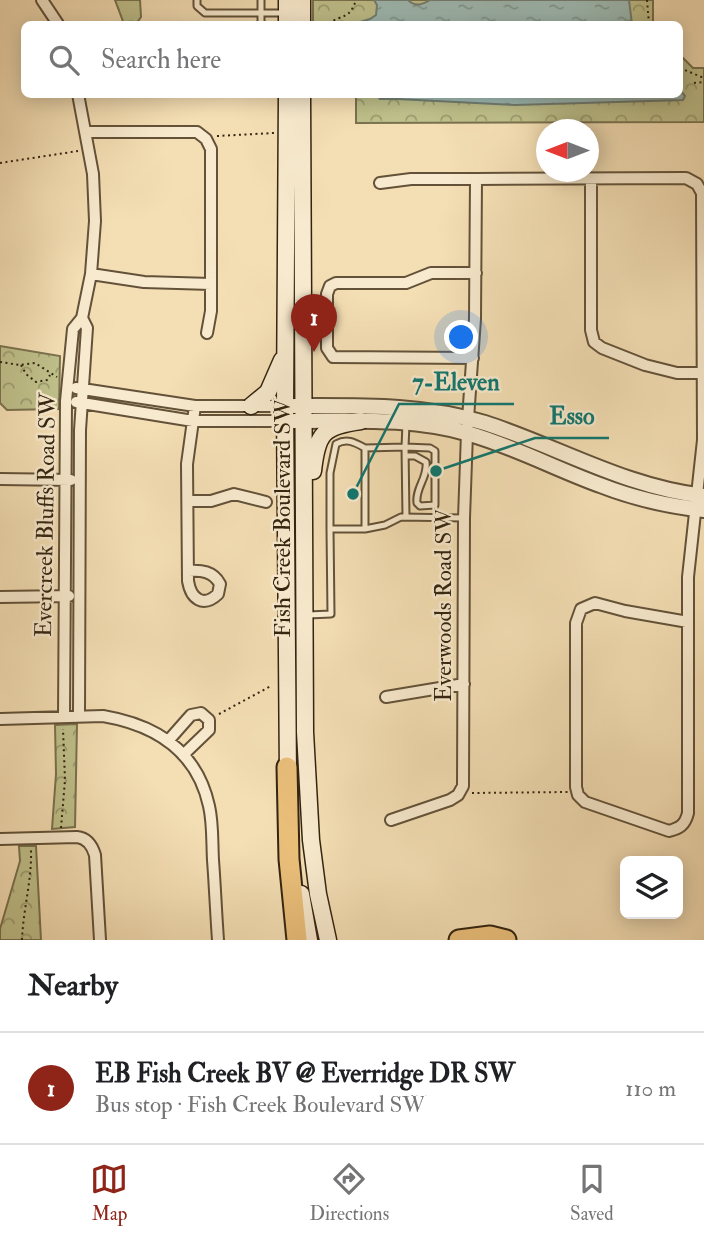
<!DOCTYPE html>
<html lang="en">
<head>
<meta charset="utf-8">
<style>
  body { margin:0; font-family:"IM FELL Double Pica",serif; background:#f2f2f2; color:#202124 }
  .controls { position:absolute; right:21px; bottom:21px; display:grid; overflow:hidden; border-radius:10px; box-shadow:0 4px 18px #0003 }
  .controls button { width:63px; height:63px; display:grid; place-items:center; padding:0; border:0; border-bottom:2px solid #e0e0e0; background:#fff; color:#202124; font:35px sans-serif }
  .compass { position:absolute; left:536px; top:119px; width:63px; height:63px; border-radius:50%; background:#fff; box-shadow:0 4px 18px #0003; rotate:270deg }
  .you { position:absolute; left:462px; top:338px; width:24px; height:24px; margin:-18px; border:5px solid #fff; border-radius:50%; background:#1a73e8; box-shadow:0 0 0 10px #1a73e833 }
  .badge { display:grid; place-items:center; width:46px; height:46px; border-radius:50%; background:#8f2418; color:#fff; font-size:23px; font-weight:700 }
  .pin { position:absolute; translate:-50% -58px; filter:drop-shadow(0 2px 4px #0008) }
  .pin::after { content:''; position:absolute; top:37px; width:24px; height:21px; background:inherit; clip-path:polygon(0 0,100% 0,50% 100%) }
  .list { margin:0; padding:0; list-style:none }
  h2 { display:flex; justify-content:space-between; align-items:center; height:91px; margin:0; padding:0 28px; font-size:30px }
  h2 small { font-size:23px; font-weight:400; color:#757577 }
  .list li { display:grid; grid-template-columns:46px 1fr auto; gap:21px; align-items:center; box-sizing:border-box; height:112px; padding:0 28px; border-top:2px solid #e0e0e0 }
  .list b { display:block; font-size:26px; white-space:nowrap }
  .list p { margin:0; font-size:23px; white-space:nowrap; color:#757577 }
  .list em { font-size:23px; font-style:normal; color:#757577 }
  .icon { flex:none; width:38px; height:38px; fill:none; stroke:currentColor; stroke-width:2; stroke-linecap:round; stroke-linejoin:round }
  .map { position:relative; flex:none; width:704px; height:940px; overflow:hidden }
  .search { position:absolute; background:#fff; box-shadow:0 4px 18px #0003; left:21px; right:21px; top:21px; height:77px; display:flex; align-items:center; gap:18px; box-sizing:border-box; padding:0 24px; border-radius:10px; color:#757577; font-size:26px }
  .sheet { height:203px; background:#fff }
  nav { display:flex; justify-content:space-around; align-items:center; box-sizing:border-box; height:98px; border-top:2px solid #e0e0e0; background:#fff; font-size:19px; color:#757577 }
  nav a { display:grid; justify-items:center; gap:4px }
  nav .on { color:#8f2418 }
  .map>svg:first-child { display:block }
  .park { fill:url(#park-crowns); stroke:#79724e; stroke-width:2 }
  .water { fill:url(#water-ripples); stroke:#737f73; stroke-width:2 }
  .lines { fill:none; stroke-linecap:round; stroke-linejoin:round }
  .service-casing { stroke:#635239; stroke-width:9 }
  .minor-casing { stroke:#635239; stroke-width:14 }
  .tertiary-casing { stroke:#635239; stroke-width:18 }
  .secondary-casing { stroke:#332410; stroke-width:19 }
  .motorway-casing { stroke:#332410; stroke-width:23 }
  .path { stroke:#332410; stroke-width:2; stroke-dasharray:2 3.5; stroke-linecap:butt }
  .service { stroke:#f8eace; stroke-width:5 }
  .minor { stroke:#f8eace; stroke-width:10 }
  .tertiary { stroke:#f8eace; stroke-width:14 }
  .secondary { stroke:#f8eace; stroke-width:16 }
  .motorway { stroke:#eabf7a; stroke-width:19 }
  .labels { text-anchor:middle; stroke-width:5; stroke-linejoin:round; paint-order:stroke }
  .street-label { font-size:23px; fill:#332410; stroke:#f8eace }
  .leader { fill:none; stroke:#0f766e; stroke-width:2.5 }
  .callout-dot { fill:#0f766e; stroke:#f8eace; stroke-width:2.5 }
  .callout-label { font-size:24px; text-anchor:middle; font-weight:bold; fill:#0f766e; stroke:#f8eace; stroke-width:5; stroke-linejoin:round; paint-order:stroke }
</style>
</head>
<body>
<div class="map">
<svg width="704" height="940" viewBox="0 0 704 940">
  <defs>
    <pattern id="park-crowns" width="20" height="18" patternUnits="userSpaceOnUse" patternTransform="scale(1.75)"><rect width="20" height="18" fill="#bfc08b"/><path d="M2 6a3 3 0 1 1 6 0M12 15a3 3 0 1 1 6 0" fill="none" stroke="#9c9c70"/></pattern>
    <pattern id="water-ripples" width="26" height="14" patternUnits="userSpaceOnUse" patternTransform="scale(1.75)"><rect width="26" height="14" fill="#9ebbb5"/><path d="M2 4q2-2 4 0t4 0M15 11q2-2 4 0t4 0" fill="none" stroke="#819892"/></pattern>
  </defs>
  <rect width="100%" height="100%" fill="#f4deb4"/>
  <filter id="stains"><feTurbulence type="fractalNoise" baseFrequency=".00286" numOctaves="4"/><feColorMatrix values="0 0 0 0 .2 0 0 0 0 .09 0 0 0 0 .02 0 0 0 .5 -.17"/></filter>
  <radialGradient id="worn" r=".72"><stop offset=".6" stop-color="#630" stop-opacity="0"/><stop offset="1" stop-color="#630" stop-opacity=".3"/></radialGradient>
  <path class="park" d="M115,0H140L141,17L136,24H124Z
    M313,0H653V24H313Z
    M680,55L693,68H704V122L356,123V95L680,94Z
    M0,346L60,356L59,409L7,410L0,403Z
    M77,724L75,827L52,829L56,774L55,725Z
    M19,846H36L41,940H0V929L20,861Z"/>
  <path class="water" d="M374,0H408C415,7 422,5 430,0H629L632,24H353L370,19L376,15L377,5Z
    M680,90L685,96L683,100L515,105L397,99H380L377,95L680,94Z"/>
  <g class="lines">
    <defs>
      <path id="service" d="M197,0V6L205,13H283
        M261,24V0
        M406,456H415L426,462C428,478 415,488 417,503L420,506L435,505V451L430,448L405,447L406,424
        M330,529V473L336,444C347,438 354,442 365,448
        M365,529V448L405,447L406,517
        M308,615L331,614L330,529H365L385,525L401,517L464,518"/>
      <path id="minor" d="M42,0L58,24
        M87,132H197L206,139L211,149V284L144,282L91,274
        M591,179V330L594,342L602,348L645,365L677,373H703
        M380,183L411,179H476
        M207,333L211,311V284
        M473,358L333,357L327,348V294L330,286L336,283H406L431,273H476
        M76,388L195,406H285
        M76,402L193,421H285
        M0,479L71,480
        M188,501H211L234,494L266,502
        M188,571C201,570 213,571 220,584L218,594C203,608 191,599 188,581L187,464L195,406
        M0,597L69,596
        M386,697L464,684
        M79,716L80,430L87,328L82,318
        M64,717L66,401L73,329L82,318L91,274L95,221L93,174L78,94
        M0,719L103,716C156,725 197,751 209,806C213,823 212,842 213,860C215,886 216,913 218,940
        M168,741L191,715L201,713L209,720V730L183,755
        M391,820L450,800L458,795L463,786L464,518L467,433L475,319L476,179L686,178L697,184L702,193L703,440L688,577V813C685,825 680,828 669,831L585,802L578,795L576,787V623L581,609L595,603L625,611L688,622
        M0,839L77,837C87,838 92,845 95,855L100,940"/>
      <path id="tertiary" d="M294,406C359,406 423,404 485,423C559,447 625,487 704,496
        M294,421C353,421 412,417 470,434C515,447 556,469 600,485C633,498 668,506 704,510"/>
      <path id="secondary" d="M287,0V24
        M302,0V24
        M287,94L285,406L288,778
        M302,94L305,732L311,840L318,894L328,940
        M251,406L268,392L282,360
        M313,471C317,433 323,426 361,421
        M301,894L309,940"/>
      <path id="motorway" d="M287,767L289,859L297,940
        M459,940L490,936L506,940"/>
    </defs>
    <use href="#service" class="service-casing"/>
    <use href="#minor" class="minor-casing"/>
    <use href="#tertiary" class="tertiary-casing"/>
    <use href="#secondary" class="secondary-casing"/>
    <use href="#motorway" class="motorway-casing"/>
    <path class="path" d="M647,0L649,24
      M329,24C342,13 349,21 356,0
      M680,68L704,78
      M694,83L704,82
      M217,136L274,133
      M0,163L78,151
      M0,362L20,365L35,363L57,377
      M21,365L26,374L36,382L47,380L50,375
      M219,714L271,686
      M472,793L568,792
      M61,828L65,780L63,729
      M22,940C23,910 32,880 31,850"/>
    <use href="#service" class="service"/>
    <use href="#minor" class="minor"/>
    <use href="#tertiary" class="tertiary"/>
    <use href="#secondary" class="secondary"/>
    <use href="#motorway" class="motorway"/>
  </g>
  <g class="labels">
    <g class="street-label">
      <text transform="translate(45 515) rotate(-89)" y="8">Evercreek Bluffs Road SW</text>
      <text transform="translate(282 518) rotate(-90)" y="8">Fish Creek Boulevard SW</text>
      <text transform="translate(443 605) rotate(-90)" y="8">Everwoods Road SW</text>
    </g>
  </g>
  <path class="leader" d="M353 494L399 404H514M436 471L535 438H609"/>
  <g class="callout-dot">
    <circle cx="353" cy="494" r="7"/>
    <circle cx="436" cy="471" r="7"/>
  </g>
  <g class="callout-label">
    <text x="456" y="390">7-Eleven</text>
    <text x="572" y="424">Esso</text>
  </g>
  <rect width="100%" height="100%" filter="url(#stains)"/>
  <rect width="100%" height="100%" fill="url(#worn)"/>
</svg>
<div class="controls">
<button><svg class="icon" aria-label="layers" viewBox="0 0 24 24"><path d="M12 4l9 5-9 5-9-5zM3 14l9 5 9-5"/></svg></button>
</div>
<svg class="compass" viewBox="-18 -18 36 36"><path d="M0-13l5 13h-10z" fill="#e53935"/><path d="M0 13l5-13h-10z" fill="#757577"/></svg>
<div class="you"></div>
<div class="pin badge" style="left:314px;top:352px">1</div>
<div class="search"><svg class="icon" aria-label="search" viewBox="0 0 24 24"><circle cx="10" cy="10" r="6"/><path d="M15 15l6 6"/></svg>Search here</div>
</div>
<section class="sheet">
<h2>Nearby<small></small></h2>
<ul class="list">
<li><span class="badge">1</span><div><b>EB Fish Creek BV @ Everridge DR SW</b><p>Bus stop · Fish Creek Boulevard SW</p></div><em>110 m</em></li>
</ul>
</section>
<nav>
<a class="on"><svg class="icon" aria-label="map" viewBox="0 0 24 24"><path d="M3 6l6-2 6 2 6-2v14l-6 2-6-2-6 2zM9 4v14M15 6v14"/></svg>Map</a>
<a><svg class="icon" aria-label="directions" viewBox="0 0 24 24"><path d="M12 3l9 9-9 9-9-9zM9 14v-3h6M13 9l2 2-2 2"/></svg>Directions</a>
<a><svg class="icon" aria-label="saved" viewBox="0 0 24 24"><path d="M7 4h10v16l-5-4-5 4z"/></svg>Saved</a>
</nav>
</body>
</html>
